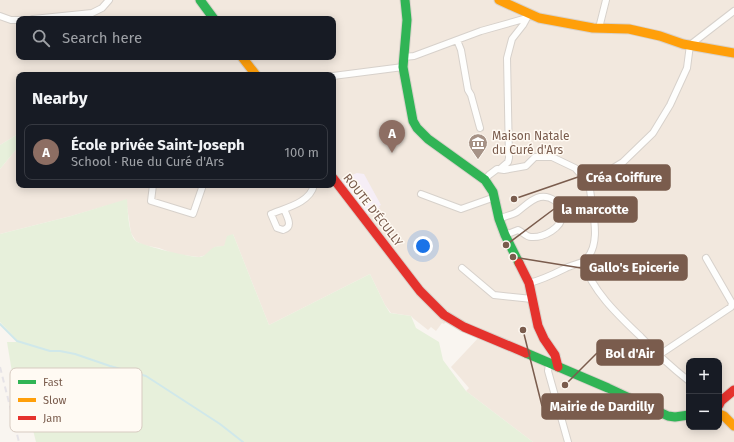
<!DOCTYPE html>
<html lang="en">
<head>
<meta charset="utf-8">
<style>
  body { margin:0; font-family:"Fira Sans",sans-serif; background:#242831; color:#f1f3f6 }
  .controls { position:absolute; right:12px; bottom:12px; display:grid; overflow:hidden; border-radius:8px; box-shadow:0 2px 10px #0003 }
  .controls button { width:36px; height:36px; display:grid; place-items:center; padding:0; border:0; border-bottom:1px solid #363941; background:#171b24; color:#f1f3f6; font:20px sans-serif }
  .you { position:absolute; left:423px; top:246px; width:14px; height:14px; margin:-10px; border:3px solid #fff; border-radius:50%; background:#1a73e8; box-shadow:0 0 0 6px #1a73e833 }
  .badge { display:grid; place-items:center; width:26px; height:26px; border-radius:50%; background:#db2777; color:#fff; font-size:13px; font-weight:700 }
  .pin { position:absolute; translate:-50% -33px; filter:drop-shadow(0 1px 2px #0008) }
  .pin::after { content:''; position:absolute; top:21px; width:14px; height:12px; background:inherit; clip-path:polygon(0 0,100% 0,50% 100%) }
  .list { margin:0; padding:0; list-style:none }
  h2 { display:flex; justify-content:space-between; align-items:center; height:52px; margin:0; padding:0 16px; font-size:17px }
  h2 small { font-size:13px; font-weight:400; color:#9ea1a6 }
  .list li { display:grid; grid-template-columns:26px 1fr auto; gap:12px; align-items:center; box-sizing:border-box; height:56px; margin:0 8px 8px; padding:0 8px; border:1px solid #363941; border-radius:8px }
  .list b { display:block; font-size:15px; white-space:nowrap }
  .list p { margin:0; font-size:13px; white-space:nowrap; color:#9ea1a6 }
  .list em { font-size:13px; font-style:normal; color:#9ea1a6 }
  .icon { flex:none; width:22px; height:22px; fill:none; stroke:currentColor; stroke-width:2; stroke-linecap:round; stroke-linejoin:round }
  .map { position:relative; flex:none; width:734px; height:442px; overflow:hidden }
  .search { position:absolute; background:#171b24; box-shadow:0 2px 10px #0003; left:16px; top:16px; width:320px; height:44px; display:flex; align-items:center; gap:10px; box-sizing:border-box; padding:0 14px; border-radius:8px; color:#9ea1a6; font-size:15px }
  .panel { position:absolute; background:#171b24; box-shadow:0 2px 10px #0003; left:16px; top:72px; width:320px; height:116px; border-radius:8px }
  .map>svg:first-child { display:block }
  .residential { fill:#f2e8de; fill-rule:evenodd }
  .education { fill:#f6eef6 }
  .green { fill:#e7f0db }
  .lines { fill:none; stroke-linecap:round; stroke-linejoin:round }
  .stream { stroke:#d0e8ea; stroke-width:2 }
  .street-casing { stroke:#d7d1cb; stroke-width:8 }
  .fast-casing { stroke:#d9d2cb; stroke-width:11 }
  .slow-casing { stroke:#d9d2cb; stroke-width:11 }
  .jam-casing { stroke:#d9d2cb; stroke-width:11 }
  .street { stroke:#fefefd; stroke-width:6 }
  .fast { stroke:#30b455; stroke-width:9 }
  .slow { stroke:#ff9f0a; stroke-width:9 }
  .jam { stroke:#e5322d; stroke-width:9 }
  .rail { stroke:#e6e3e7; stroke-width:2; stroke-dasharray:6 4; stroke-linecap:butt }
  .labels { text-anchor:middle; stroke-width:3; stroke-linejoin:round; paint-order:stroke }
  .poi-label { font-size:12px; fill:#7a5c4d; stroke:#fffaf3; text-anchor:start }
  .street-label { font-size:12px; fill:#7a5c4d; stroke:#fffaf3 }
  .key { fill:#fffaf3; stroke:#d7cbc1; stroke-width:1 }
  .key-label { font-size:11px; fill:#7a5c4d }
  .leader { fill:none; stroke:#7a5c4d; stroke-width:1.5 }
  .callout-dot { fill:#7a5c4d; stroke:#fffaf3; stroke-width:1.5 }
  .callout { fill:#7a5c4d; stroke:#7a5c4d; stroke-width:1.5 }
  .callout-label { font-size:13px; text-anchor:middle; font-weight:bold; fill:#fff }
</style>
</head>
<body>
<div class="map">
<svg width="734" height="442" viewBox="0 0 734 442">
  <rect width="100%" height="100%" fill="#f9f5f0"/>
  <path class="residential" d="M0,0H734V442H533L466,391L469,388L451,367L481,335L449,318L444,324L442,323L436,331L431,327L428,330L414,319L411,316L391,313L385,305L370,274L269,325L233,234L224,246L215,247L206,255L199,257L175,254L159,248L143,245L136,241L131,233L126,200L71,216L0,234V169L19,146V185H333V75H19V137L18,134L0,145ZM19,19H333V57H19ZM689,361H719V427H689Z"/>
  <path class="education" d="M357,173L364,174L381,205L379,206L380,208L367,215L340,180Z"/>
  <path class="green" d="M18,134L19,146L0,169V145Z
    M127,199C128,210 128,234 136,241C140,245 192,258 200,257C207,256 209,249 215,247C217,246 222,246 224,246L227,236L233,234L269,325L370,274L385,305L390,313L411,316L416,328L439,342L443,360L466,391L533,442H36L32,426L23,404L16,396L7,342H19L0,322V234L71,216Z"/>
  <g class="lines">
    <path class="stream" d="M0,324L17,341L50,351H60L75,354L110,366L146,376L220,424L243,442"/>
    <defs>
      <path id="street" d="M0,16L11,20H19
        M33,19L92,13L102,8L109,0
        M599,28L606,0
        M457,40L461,50L468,90L471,95L480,128
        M404,57L414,56L481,31L527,18
        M333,76L403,67
        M500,169L508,162L509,158L507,58L512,39L523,25L529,14
        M485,180L489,175L497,169L504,170L526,166L535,157H552L575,168L585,179
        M153,185L151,201L193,214L203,185
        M421,194L461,209L495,197
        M284,209C287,217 294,227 283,230L277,228L271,214C285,208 310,203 314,185
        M499,219C505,216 512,215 517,212C524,207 531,199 540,197C550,195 562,203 562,214C563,228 543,238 531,237C526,237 523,232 518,230L505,235
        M583,262C593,292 618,315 641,337C656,353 671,367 689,381
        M462,268L494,295L532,299
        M529,283C542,280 554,274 566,268C571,265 580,264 584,261C603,246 592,210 590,189L591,186L605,173L623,162L653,133L670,105L687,68L690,45L734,11
        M659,355L731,307L732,303L706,258
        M549,364L548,371L568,442"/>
      <path id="fast" d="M200,0L214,19
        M405,0L407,20L403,67L413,121L417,128L428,139L485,180L493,192L499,219L505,235L519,263
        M526,353L608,388L668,416L675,417L689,415"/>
      <path id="slow" d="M499,0L539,18L593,28L629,29L660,36L683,44L734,53
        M242,57L256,75
        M719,414L724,416L734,426"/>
      <path id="jam" d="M333,178L420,291L444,315L464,327L526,353
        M519,263L529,283L538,326L544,339L555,355L558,367
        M719,405L721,401L734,390"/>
    </defs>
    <use href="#street" class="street-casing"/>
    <use href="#fast" class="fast-casing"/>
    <use href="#slow" class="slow-casing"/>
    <use href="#jam" class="jam-casing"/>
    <use href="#street" class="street"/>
    <use href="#fast" class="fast"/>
    <use href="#slow" class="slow"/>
    <use href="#jam" class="jam"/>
    <path class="rail" d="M0,367L19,442"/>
  </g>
  <defs>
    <symbol id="museum-pin" viewBox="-11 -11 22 30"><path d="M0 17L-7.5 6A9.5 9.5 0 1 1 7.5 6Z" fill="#a69286" stroke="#fffaf3"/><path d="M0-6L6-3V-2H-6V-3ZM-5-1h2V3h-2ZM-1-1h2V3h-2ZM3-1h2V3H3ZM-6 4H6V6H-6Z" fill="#fff"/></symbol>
  </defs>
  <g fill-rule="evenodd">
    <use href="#museum-pin" x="467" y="132" width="22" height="30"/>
  </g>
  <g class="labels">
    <g class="poi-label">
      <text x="492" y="140">Maison Natale<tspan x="492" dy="14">du Curé d'Ars</tspan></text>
    </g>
    <g class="street-label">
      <text transform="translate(373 210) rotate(52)" y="4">ROUTE D'ÉCULLY</text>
    </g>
  </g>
  <rect x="10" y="368" width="132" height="64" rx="6" class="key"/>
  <rect x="18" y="380" width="18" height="4" fill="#30b455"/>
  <rect x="18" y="398" width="18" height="4" fill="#ff9f0a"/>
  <rect x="18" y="416" width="18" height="4" fill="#e5322d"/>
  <g class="key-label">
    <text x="43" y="386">Fast</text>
    <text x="43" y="404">Slow</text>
    <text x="43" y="422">Jam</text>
  </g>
  <path class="leader" d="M514 199L578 177M506 245L554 209M513 257L581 268M565 385L597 353M523 330L542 406"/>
  <g class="callout-dot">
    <circle cx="514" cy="199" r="4"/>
    <circle cx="506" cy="245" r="4"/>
    <circle cx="513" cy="257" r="4"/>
    <circle cx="565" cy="385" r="4"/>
    <circle cx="523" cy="330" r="4"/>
  </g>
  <g class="callout">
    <rect x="578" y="165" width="92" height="25" rx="4"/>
    <rect x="554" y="197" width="83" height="25" rx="4"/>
    <rect x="581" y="255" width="106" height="25" rx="4"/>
    <rect x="597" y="340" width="66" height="25" rx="4"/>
    <rect x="542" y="394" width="121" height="25" rx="4"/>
  </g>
  <g class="callout-label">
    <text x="624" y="182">Créa Coiffure</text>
    <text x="595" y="214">la marcotte</text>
    <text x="634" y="272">Gallo's Epicerie</text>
    <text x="630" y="358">Bol d'Air</text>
    <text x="602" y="411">Mairie de Dardilly</text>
  </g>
</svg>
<div class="controls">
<button>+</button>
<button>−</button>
</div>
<div class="you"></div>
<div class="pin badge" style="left:392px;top:153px;background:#8d6e63">A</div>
<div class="search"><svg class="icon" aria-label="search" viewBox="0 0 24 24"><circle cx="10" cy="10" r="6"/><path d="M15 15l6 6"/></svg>Search here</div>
<section class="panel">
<h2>Nearby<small></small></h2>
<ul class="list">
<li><span class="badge" style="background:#8d6e63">A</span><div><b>École privée Saint-Joseph</b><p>School · Rue du Curé d'Ars</p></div><em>100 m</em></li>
</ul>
</section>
</div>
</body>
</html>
